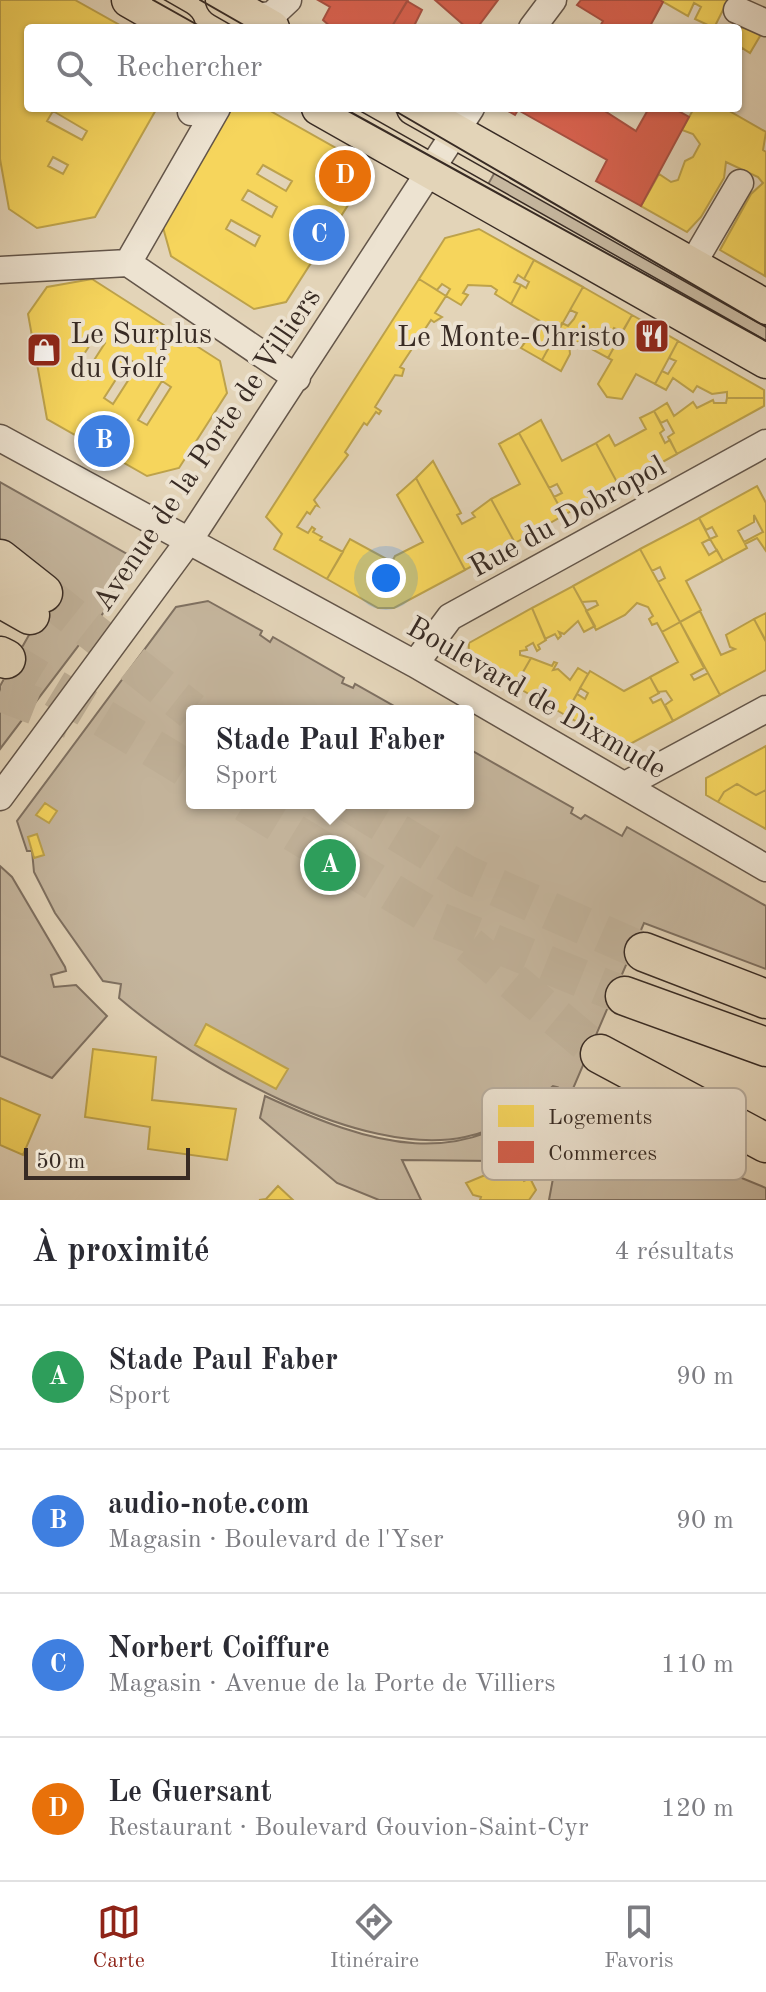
<!DOCTYPE html>
<html lang="fr">
<head>
<meta charset="utf-8">
<style>
  body { margin:0; font-family:"Old Standard TT",serif; background:#f7f7f7; color:#2b2b33 }
  .scale { position:absolute; left:24px; bottom:20px; width:166px; box-sizing:border-box; padding-left:8px; border:4px solid #382b24; border-top:0; font-size:22px; line-height:28px; white-space:nowrap; color:#382b24; -webkit-text-stroke:6px #ede3d1; paint-order:stroke }
  .you { position:absolute; left:386px; top:578px; width:28px; height:28px; margin:-20px; border:6px solid #fff; border-radius:50%; background:#1a73e8; box-shadow:0 0 0 12px #1a73e833 }
  .badge { display:grid; place-items:center; width:52px; height:52px; border-radius:50%; background:#8f2418; color:#fff; font-size:26px; font-weight:700 }
  .pin { position:absolute; translate:-50% -50%; border:4px solid #fff; box-shadow:0 2px 8px #0006 }
  .popup { position:absolute; left:186px; top:705px; width:288px; height:104px; box-sizing:border-box; display:grid; place-content:center; border-radius:8px; background:#fff; filter:drop-shadow(0 2px 6px #0005); font-size:26px; white-space:nowrap; color:#7c7c81 }
  .popup b { font-size:30px; color:#2b2b33 }
  .popup::after { content:''; position:absolute; left:50%; top:100%; margin-left:-16px; border:16px solid transparent; border-top-color:#fff }
  .list { margin:0; padding:0; list-style:none }
  h2 { display:flex; justify-content:space-between; align-items:center; height:104px; margin:0; padding:0 32px; font-size:34px }
  h2 small { font-size:26px; font-weight:400; color:#7c7c81 }
  .list li { display:grid; grid-template-columns:52px 1fr auto; gap:24px; align-items:center; box-sizing:border-box; height:144px; padding:0 32px; border-top:2px solid #e1e1e2 }
  .list b { display:block; font-size:30px; white-space:nowrap }
  .list p { margin:0; font-size:26px; white-space:nowrap; color:#7c7c81 }
  .list em { font-size:26px; font-style:normal; color:#7c7c81 }
  .icon { flex:none; width:44px; height:44px; fill:none; stroke:currentColor; stroke-width:2; stroke-linecap:round; stroke-linejoin:round }
  .map { position:relative; flex:none; width:766px; height:1200px; overflow:hidden }
  .search { position:absolute; background:#fff; box-shadow:0 2px 6px #0004; left:24px; right:24px; top:24px; height:88px; display:flex; align-items:center; gap:20px; box-sizing:border-box; padding:0 28px; border-radius:8px; color:#7c7c81; font-size:30px }
  .sheet { height:680px; background:#fff }
  nav { display:flex; justify-content:space-around; align-items:center; box-sizing:border-box; height:112px; border-top:2px solid #e1e1e2; background:#fff; font-size:22px; color:#7c7c81 }
  nav a { display:grid; justify-items:center; gap:4px }
  nav .on { color:#8f2418 }
  .map>svg:first-child { display:block }
  .green { fill:#c6b79f; stroke:#7f7162; stroke-width:2 }
  .homes { fill:#f6d55c; stroke:#bda24b; stroke-width:2; fill-rule:evenodd }
  .shops { fill:#d6604d; stroke:#a75041; stroke-width:2 }
  .lines { fill:none; stroke-linecap:round; stroke-linejoin:round }
  .highway-tunnel { stroke:#c1b29a; stroke-width:38; stroke-dasharray:38 19; stroke-linecap:butt }
  .minor-casing { stroke:#635549; stroke-width:29 }
  .major-casing { stroke:#382b24; stroke-width:37 }
  .highway-casing { stroke:#382b24; stroke-width:41 }
  .minor { stroke:#ede3d1; stroke-width:26 }
  .major { stroke:#e3d4b8; stroke-width:34 }
  .highway { stroke:#e3d4b8; stroke-width:38 }
  .tram { stroke:#382b24; stroke-width:2 }
  .labels { text-anchor:middle; stroke-width:8; stroke-linejoin:round; paint-order:stroke }
  .poi-label { font-size:30px; fill:#382b24; stroke:#ede3d1; text-anchor:start }
  .street-label { font-size:30px; fill:#382b24; stroke:#ede3d1 }
  .key { fill:#ede3d1; stroke:#b7ac9d; stroke-width:2 }
  .key-label { font-size:22px; fill:#382b24 }
</style>
</head>
<body>
<div class="map">
<svg width="766" height="1200" viewBox="0 0 766 1200">
  <rect width="100%" height="100%" fill="#e3d4b8"/>
  <filter id="stains"><feTurbulence type="fractalNoise" baseFrequency=".0025" numOctaves="4"/><feColorMatrix values="0 0 0 0 .2 0 0 0 0 .09 0 0 0 0 .02 0 0 0 .5 -.17"/></filter>
  <radialGradient id="worn" r=".72"><stop offset=".6" stop-color="#630" stop-opacity="0"/><stop offset="1" stop-color="#630" stop-opacity=".3"/></radialGradient>
  <path class="green" d="M500,163L766,313V355L482,195Z
    M0,482L127,554L133,565L132,575L0,749V686L54,591L0,541Z
    M208,601L262,631L260,635L270,642L273,637L344,678L342,683L353,688L355,684L394,706L392,711H192V803H468L469,749L573,808L571,813L581,819L585,815L622,836L627,827L766,906V969L644,923L572,1091L564,1090L693,1158L766,1188V1200H549L554,1173L495,1161L402,1160L421,1200H379L337,1183L260,1118L265,1096C371,1145 462,1176 557,1087L553,1086C528,1111 500,1130 465,1137C361,1159 196,1064 119,998L121,984L103,981L55,913L34,872L32,851H27L17,821L176,607Z
    M0,866L12,877L65,967L66,971L51,975L54,987L76,985L107,1016L52,1078L0,1056Z"/>
  <path class="homes" d="M0,0H75L125,28H28V108H157L95,217L37,228L9,209L0,159ZM53,111L87,131L82,140L47,121ZM53,157L68,165L63,174L48,166Z
    M660,0H728L714,28L695,19L701,7L694,3L688,16Z
    M745,21L763,31L750,53L742,48L738,55V35Z
    M228,108H265L350,156L359,188L286,302L254,309L171,256L162,224ZM263,165L292,181L286,191L257,174ZM248,190L277,207L272,217L242,200ZM231,220L260,236L255,246L226,229Z
    M694,108H724L766,132L763,150L766,152L765,276L720,250L751,194L763,183L758,177L726,162L724,178L701,217L687,232L641,206L659,174L671,182L678,180L685,161L693,157L700,144L693,134L682,130Z
    M479,229L534,260L524,279L518,275L514,282L521,285L511,304L495,294L497,290L491,286L468,285L463,293L468,295L461,305L446,296L450,289L442,284L437,290L419,279L445,238Z
    M534,260L583,287L542,360L521,348L540,321L511,304L521,285L526,288L529,282L524,279Z
    M92,279L220,361L227,393L179,468L147,476L47,419L28,314L47,287ZM95,337L105,343L89,368L79,362ZM129,359L138,365L113,404L104,398ZM162,381L171,387L147,425L138,420Z
    M419,279L446,296L435,313L442,317L434,322L431,320L400,367L404,369L402,376L395,375L375,407L381,411L379,414L376,412L367,425L364,423L345,452L348,455L314,500L318,506L316,505L310,514L307,512L297,527L308,533L312,527L315,529L313,532L322,537L320,540L343,552L327,579L274,549L282,534L266,517Z
    M583,287L632,315L622,332L614,328L609,338L617,342L608,358L579,342L569,343L570,354L561,371L542,360L562,323L568,326L574,319L577,313L570,310Z
    M632,315L678,341L655,384L636,374L622,399L607,397L598,384L612,360L608,358Z
    M678,341L764,390V398H727V392L712,394L697,386L693,392L673,378L666,390L655,384L662,371L668,374L676,361L669,358Z
    M727,398H764V406L677,454L668,437L674,433L667,420L661,423L654,411L667,403L674,416L693,402L697,408L713,400L714,403H726Z
    M654,411L664,430L660,433L665,443L670,440L677,454L619,486L596,443L609,435L615,446L646,429L640,418Z
    M541,420L562,461L596,443L619,486L564,515L554,497L562,493L557,484L549,488L519,433Z
    M519,433L564,515L515,543L491,499L520,484L499,444Z
    M433,461L461,513L457,515L462,524L475,517L472,513L491,499L515,543L465,570L416,478Z
    M416,478L465,570L394,608H378L327,579L350,539L392,562L395,556L423,542L397,495Z
    M757,486L766,503V551L757,538L745,544L747,548L723,561L710,539L717,536L712,527L706,530L699,518ZM754,515L763,532L744,542L738,531L754,522Z
    M699,518L710,539L702,543L709,555L717,550L723,561L686,581L701,610L680,622L658,582L665,578L660,567L652,571L640,549Z
    M640,549L680,622L662,632L657,623L652,625L649,619L653,616L648,607L637,603L625,615L596,630L586,611L598,605L596,601L582,602L573,586Z
    M573,586L595,626L584,632L578,621L564,634L559,632L561,636L558,639L555,634L545,639L532,608Z
    M532,608L546,640L538,645L540,649L537,651L533,643L526,647L527,650L520,651V655L531,658L515,686L468,659L469,643Z
    M700,611L721,655L735,649L730,647L726,635L754,619L766,641V670L720,695L680,622Z
    M766,613V639L765,640L754,619Z
    M680,622L704,668L691,675L694,680L708,673L720,695L673,721L665,705L672,700L666,691L658,692L650,677L678,662L662,632Z
    M531,658L552,666L554,662L557,663L553,670L558,669L570,680L578,668L588,674L565,715L515,686Z
    M590,671L624,691L650,677L659,693L650,698L653,703L661,699L673,721L632,743H615L565,715L577,694L585,699L588,693L580,688Z
    M766,746V790L756,795L737,784L724,792L718,802L706,795V778Z
    M737,784L756,795L766,790V829L718,802L724,792Z
    M45,803L57,811L49,823L36,815Z
    M37,834L44,855L34,858L28,837Z
    M206,1024L288,1069L276,1089L195,1045Z
    M93,1049L156,1057L152,1100L236,1109L227,1160L148,1149L150,1127L85,1117Z
    M0,1098L40,1115L23,1155L0,1145Z
    M502,1168L507,1177L518,1171L524,1181L530,1178L536,1190L529,1200H480L481,1197L473,1195L466,1183Z
    M278,1186L293,1200H259L266,1199Z"/>
  <path class="shops" d="M318,0H408L391,28H332L323,20L330,7Z
    M435,0H498L477,28H467Z
    M660,0L663,2L649,28H599L603,21L577,5L581,0Z
    M407,1L422,10L414,26L417,28H391Z
    M503,108H600L636,131L649,108H673L689,117L641,206L596,181L607,160L518,110L515,115Z"/>
  <g class="lines">
    <path class="highway-tunnel" d="M43,593L192,711
      M6,659L192,772
      M0,692L71,720
      M245,803L439,921L625,996
      M349,803L466,874L644,952
      M469,945L600,1054"/>
    <defs>
      <path id="minor" d="M737,10L766,23
        M252,17L272,15L288,0
        M532,28L553,0
        M191,112L193,108
        M128,263L217,108
        M692,265L740,183
        M0,270L128,263L297,378
        M0,438L415,664L766,868
        M415,664L450,617L766,443
        M627,784L766,709
        M0,797L188,542L471,108"/>
      <path id="major" d="M129,0L178,28
        M223,0L272,28
        M319,108L766,361
        M414,108L766,307"/>
      <path id="highway" d="M0,559L43,593
        M0,598L30,615
        M0,656L6,659
        M644,952L766,999
        M625,996L766,1047
        M600,1054L766,1143"/>
    </defs>
    <use href="#minor" class="minor-casing"/>
    <use href="#major" class="major-casing"/>
    <use href="#highway" class="highway-casing"/>
    <use href="#minor" class="minor"/>
    <use href="#major" class="major"/>
    <use href="#highway" class="highway"/>
    <path class="tram" d="M153,0L203,28
      M200,0L249,28
      M343,108L766,341
      M390,108L766,327"/>
  </g>
  <defs>
    <symbol id="restaurant-square" viewBox="-11 -11 22 22"><rect x="-9" y="-9" width="18" height="18" rx="4" fill="#8f2418" stroke="#ede3d1"/><path d="M-5-6h1v4h1v-4h1v4h1v-4h1v5L-1.5 .5V6h-2V.5L-5-1ZM5-6V6H3V1.5H1.5Q1.5-4 5-6Z" fill="#fff"/></symbol>
    <symbol id="shop-square" viewBox="-11 -11 22 22"><rect x="-9" y="-9" width="18" height="18" rx="4" fill="#8f2418" stroke="#ede3d1"/><path d="M-5-2.5h2.3a2.7 3.5 0 0 1 5.4 0H5L5.5 6h-11ZM-1.5-2.5h3a1.5 2.3 0 0 0-3 0Z" fill="#fff"/></symbol>
  </defs>
  <g fill-rule="evenodd">
    <use href="#restaurant-square" x="632" y="316" width="40" height="40"/>
    <use href="#shop-square" x="24" y="330" width="40" height="40"/>
  </g>
  <g class="labels">
    <g class="poi-label">
      <text x="70" y="343">Le Surplus<tspan x="70" dy="34">du Golf</tspan></text>
      <text x="626" y="346" text-anchor="end">Le Monte-Christo</text>
    </g>
    <g class="street-label">
      <text transform="translate(206 449) rotate(-56)" y="10">Avenue de la Porte de Villiers</text>
      <text transform="translate(567 516) rotate(-29)" y="10">Rue du Dobropol</text>
      <text transform="translate(537 697) rotate(30)" y="10">Boulevard de Dixmude</text>
    </g>
  </g>
  <rect x="482" y="1088" width="264" height="92" rx="12" class="key"/>
  <rect x="498" y="1105" width="36" height="22" fill="#f6d55c"/>
  <rect x="498" y="1141" width="36" height="22" fill="#d6604d"/>
  <g class="key-label">
    <text x="548" y="1124">Logements</text>
    <text x="548" y="1160">Commerces</text>
  </g>
  <rect width="100%" height="100%" filter="url(#stains)"/>
  <rect width="100%" height="100%" fill="url(#worn)"/>
</svg>
<div class="scale">50 m</div>
<div class="you"></div>
<div class="pin badge" style="left:330px;top:865px;background:#2e9e5b">A</div>
<div class="popup"><b>Stade Paul Faber</b>Sport</div>
<div class="pin badge" style="left:104px;top:441px;background:#3f7fe0">B</div>
<div class="pin badge" style="left:319px;top:235px;background:#3f7fe0">C</div>
<div class="pin badge" style="left:345px;top:176px;background:#e8710a">D</div>
<div class="search"><svg class="icon" aria-label="search" viewBox="0 0 24 24"><circle cx="10" cy="10" r="6"/><path d="M15 15l6 6"/></svg>Rechercher</div>
</div>
<section class="sheet">
<h2>À proximité<small>4 résultats</small></h2>
<ul class="list">
<li><span class="badge" style="background:#2e9e5b">A</span><div><b>Stade Paul Faber</b><p>Sport</p></div><em>90 m</em></li>
<li><span class="badge" style="background:#3f7fe0">B</span><div><b>audio-note.com</b><p>Magasin · Boulevard de l'Yser</p></div><em>90 m</em></li>
<li><span class="badge" style="background:#3f7fe0">C</span><div><b>Norbert Coiffure</b><p>Magasin · Avenue de la Porte de Villiers</p></div><em>110 m</em></li>
<li><span class="badge" style="background:#e8710a">D</span><div><b>Le Guersant</b><p>Restaurant · Boulevard Gouvion-Saint-Cyr</p></div><em>120 m</em></li>
</ul>
</section>
<nav>
<a class="on"><svg class="icon" aria-label="map" viewBox="0 0 24 24"><path d="M3 6l6-2 6 2 6-2v14l-6 2-6-2-6 2zM9 4v14M15 6v14"/></svg>Carte</a>
<a><svg class="icon" aria-label="directions" viewBox="0 0 24 24"><path d="M12 3l9 9-9 9-9-9zM9 14v-3h6M13 9l2 2-2 2"/></svg>Itinéraire</a>
<a><svg class="icon" aria-label="saved" viewBox="0 0 24 24"><path d="M7 4h10v16l-5-4-5 4z"/></svg>Favoris</a>
</nav>
</body>
</html>
